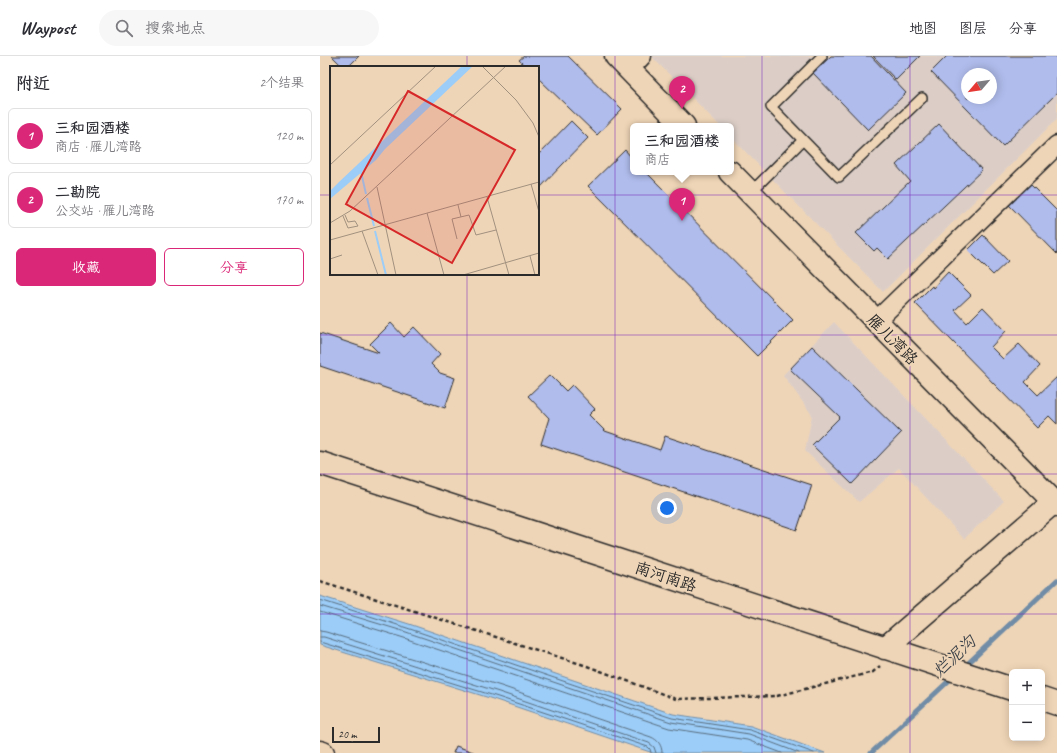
<!DOCTYPE html>
<html lang="zh">
<head>
<meta charset="utf-8">
<style>
  body { margin:0; font-family:Caveat,"LXGW WenKai TC",sans-serif; background:#f7f7f7; color:#2b2b33 }
  .controls { position:absolute; right:12px; bottom:12px; display:grid; overflow:hidden; border-radius:6px; box-shadow:0 2px 10px #0003 }
  .controls button { width:36px; height:36px; display:grid; place-items:center; padding:0; border:0; border-bottom:1px solid #e1e1e2; background:#fff; color:#2b2b33; font:20px sans-serif }
  .compass { position:absolute; left:641px; top:12px; width:36px; height:36px; border-radius:50%; background:#fff; box-shadow:0 2px 10px #0003; rotate:241deg }
  .scale { position:absolute; left:12px; bottom:10px; width:48px; box-sizing:border-box; padding-left:4px; border:2px solid #2b2b2b; border-top:0; font-size:11px; line-height:14px; white-space:nowrap; color:#2b2b2b; -webkit-text-stroke:3px #efd5b7; paint-order:stroke }
  .you { position:absolute; left:347px; top:452px; width:14px; height:14px; margin:-10px; border:3px solid #fff; border-radius:50%; background:#1a73e8; box-shadow:0 0 0 6px #1a73e833 }
  .badge { display:grid; place-items:center; width:26px; height:26px; border-radius:50%; background:#db2777; color:#fff; font-size:13px; font-weight:700 }
  .pin { position:absolute; translate:-50% -33px; filter:drop-shadow(0 1px 2px #0008) }
  .pin::after { content:''; position:absolute; top:21px; width:14px; height:12px; background:inherit; clip-path:polygon(0 0,100% 0,50% 100%) }
  .popup { position:absolute; left:310px; top:67px; width:104px; height:52px; box-sizing:border-box; display:grid; place-content:center; border-radius:6px; background:#fff; filter:drop-shadow(0 1px 3px #0005); font-size:13px; white-space:nowrap; color:#7c7c81 }
  .popup b { font-size:15px; color:#2b2b33 }
  .popup::after { content:''; position:absolute; left:50%; top:100%; margin-left:-8px; border:8px solid transparent; border-top-color:#fff }
  .list { margin:0; padding:0; list-style:none }
  h2 { display:flex; justify-content:space-between; align-items:center; height:52px; margin:0; padding:0 16px; font-size:17px }
  h2 small { font-size:13px; font-weight:400; color:#7c7c81 }
  .list li { display:grid; grid-template-columns:26px 1fr auto; gap:12px; align-items:center; box-sizing:border-box; height:56px; margin:0 8px 8px; padding:0 8px; border:1px solid #e1e1e2; border-radius:6px }
  .list b { display:block; font-size:15px; white-space:nowrap }
  .list p { margin:0; font-size:13px; white-space:nowrap; color:#7c7c81 }
  .list em { font-size:13px; font-style:normal; color:#7c7c81 }
  .actions { display:flex; gap:8px; padding:12px 16px }
  .actions a { flex:1; padding:9px 0; border:1px solid #db2777; border-radius:6px; text-align:center; font-size:14px; color:#db2777 }
  .actions .main { background:#db2777; color:#fff }
  .icon { flex:none; width:22px; height:22px; fill:none; stroke:currentColor; stroke-width:2; stroke-linecap:round; stroke-linejoin:round }
  .map { position:relative; flex:none; width:737px; height:697px; overflow:hidden }
  header { display:flex; align-items:center; gap:24px; box-sizing:border-box; height:56px; padding:0 20px; background:#fff; border-bottom:1px solid #e1e1e2 }
  header strong { font-size:19px }
  nav { display:flex; gap:22px; margin-inline-start:auto; font-size:14px }
  .search { width:280px; height:36px; background:#f7f7f7; display:flex; align-items:center; gap:10px; box-sizing:border-box; padding:0 14px; border-radius:22px; color:#7c7c81; font-size:15px }
  main { display:flex }
  aside { flex:1; background:#fff }
  .map>svg:first-child { display:block }
  .built { fill:#dccec7; fill-rule:evenodd }
  .water { fill:#9ccdf8; stroke:#6f8ca6 }
  .lines { fill:none; stroke-linecap:round; stroke-linejoin:round }
  .shore { stroke:#586c7d; stroke-width:1 }
  .stream { stroke:#6f8ca6; stroke-width:5 }
  .building { fill:#b0bcec; stroke:#2b2b2b; fill-rule:evenodd }
  .service-casing { stroke:#2b2b2b; stroke-width:12 }
  .minor-casing { stroke:#2b2b2b; stroke-width:21 }
  .tertiary-casing { stroke:#2b2b2b; stroke-width:25 }
  .secondary-casing { stroke:#2b2b2b; stroke-width:25 }
  .path { stroke:#2b2b2b; stroke-width:2.5; stroke-dasharray:4 3; stroke-linecap:butt }
  .service { stroke:#efd5b7; stroke-width:9 }
  .minor { stroke:#efd5b7; stroke-width:18 }
  .tertiary { stroke:#efd5b7; stroke-width:22 }
  .secondary { stroke:#efd5b7; stroke-width:22 }
  .grid { fill:none; stroke:#7b2cbf; stroke-width:1; stroke-opacity:0.55 }
  .labels { text-anchor:middle; stroke-width:3.5; stroke-linejoin:round; paint-order:stroke }
  .street-label { font-size:16px; fill:#2b2b2b; stroke:#efd5b7 }
  .water-label { font-size:17px; font-style:italic; fill:#3c434a; stroke:#efd5b7 }
  .inset-river { fill:none; stroke:#9ccdf8; stroke-width:2 }
  .inset-road { fill:none; stroke:#a1917f; stroke-width:1 }
  .view { fill:#d62828; fill-opacity:0.15; stroke:#d62828; stroke-width:2 }
  .inset-edge { fill:none; stroke:#2b2b2b; stroke-width:2 }
</style>
</head>
<body>
<header>
<strong>Waypost</strong>
<div class="search"><svg class="icon" aria-label="search" viewBox="0 0 24 24"><circle cx="10" cy="10" r="6"/><path d="M15 15l6 6"/></svg>搜索地点</div>
<nav><a>地图</a><a>图层</a><a>分享</a></nav>
</header>
<main>
<aside>
<h2>附近<small>2个结果</small></h2>
<ul class="list">
<li><span class="badge">1</span><div><b>三和园酒楼</b><p>商店 · 雁儿湾路</p></div><em>120 m</em></li>
<li><span class="badge">2</span><div><b>二勘院</b><p>公交站 · 雁儿湾路</p></div><em>170 m</em></li>
</ul>
<div class="actions"><a class="main">收藏</a><a>分享</a></div>
</aside>
<div class="map">
<svg width="737" height="697" viewBox="0 0 737 697">
  <rect width="100%" height="100%" fill="#efd5b7"/>
  <filter id="ink" filterUnits="userSpaceOnUse"><feTurbulence type="fractalNoise" baseFrequency=".025" numOctaves="2"/><feDisplacementMap in="SourceGraphic" scale="8" xChannelSelector="R" yChannelSelector="G"/><feConvolveMatrix kernelMatrix="1 2 1 2 8 2 1 2 1" color-interpolation-filters="sRGB"/></filter>
  <g filter="url(#ink)">
    <path class="built" d="M331,0H737V63L563,236L411,81V70H400ZM647,18H671V42H647Z
      M514,266L684,445L644,483L579,412L539,446L485,395L492,359L463,319Z"/>
    <path class="water" d="M0,540L89,568L353,658L431,670L505,697H333L176,644L0,589Z"/>
    <g class="lines">
      <path class="shore" d="M0,544L87,572L352,662L430,674L494,697
        M0,550L86,576L351,666L429,678L479,697
        M0,556L84,582L349,672L427,684L462,697
        M0,575L6,576L181,630L331,681C338,684 342,689 342,697
        M0,581H4L179,636L329,687L334,691L336,697
        M0,586L178,641L328,691L330,693L331,697"/>
      <path class="stream" d="M643,612L737,524
        M551,697L634,620"/>
    </g>
    <path class="building" d="M12,0H39L28,11H23Z
      M204,0H248L302,53L277,79L218,22V11H206L199,4Z
      M511,0H551L586,37L548,74L493,17Z
      M553,0H600L576,24Z
      M627,0H737V37L683,90L611,16ZM647,18H671V42H647Z
      M251,65L268,82L218,134V99Z
      M619,68L662,114L568,203L557,192L554,195L536,177L590,125L576,109Z
      M305,94L313,103V116H326L473,264L437,300L268,130Z
      M710,128L737,155V198L689,149Z
      M663,179L688,205L673,219L648,194Z
      M628,216L651,239L635,254L647,267L663,251L686,275L671,291L683,303L699,288L720,310L705,326L718,339L737,321V368L729,360L717,372L595,247L612,230L613,232Z
      M71,267L84,281L94,271L120,298L111,308L120,317L135,322L125,352L0,310V277L59,297L50,288Z
      M492,290L581,377L532,428L492,389L520,361L470,313Z
      M230,319L246,335L252,329L275,353L269,359L285,375L340,394L345,380L492,429L477,474L221,388L229,362L208,340Z
      M136,690L156,697H133Z"/>
    <g class="lines">
      <defs>
        <path id="service" d="M502,0L451,51L519,121L602,42
          M430,137L483,84"/>
        <path id="minor" d="M309,14L322,0
          M556,265L737,89"/>
        <path id="tertiary" d="M0,407L692,633
          M565,592L734,446
          M722,643L737,648
          M0,696L3,697"/>
        <path id="secondary" d="M296,0L364,70
          M410,116L737,449"/>
      </defs>
      <use href="#service" class="service-casing"/>
      <use href="#minor" class="minor-casing"/>
      <use href="#tertiary" class="tertiary-casing"/>
      <use href="#secondary" class="secondary-casing"/>
      <path class="path" d="M0,525L267,610L356,643L457,640L553,616L560,610"/>
      <use href="#service" class="service"/>
      <use href="#minor" class="minor"/>
      <use href="#tertiary" class="tertiary"/>
      <use href="#secondary" class="secondary"/>
    </g>
  </g>
  <path class="grid" d="M147,0V11M295,0V697M442,0V697M590,0V697M0,139H11M218,139H737M147,218V697M0,279H737M0,418H737M0,558H737"/>
  <g class="labels">
    <g class="street-label">
      <text transform="translate(573 283) rotate(45)" y="6">雁儿湾路</text>
      <text transform="translate(346 520) rotate(18)" y="6">南河南路</text>
    </g>
    <g class="water-label">
      <text transform="translate(634 600) rotate(-43)" y="6">烂泥沟</text>
    </g>
  </g>
  <g transform="translate(10 10)">
    <rect width="209" height="209" fill="#efd5b7"/>
    <path d="M132,0H143L55,83L46,94L0,133V125L9,116Z" fill="#9ccdf8"/>
    <path class="inset-river" d="M31,106L36,128M37,132L44,160M45,165L56,209"/>
    <path class="inset-road" d="M152,0L186,34L203,57L209,71M0,99L106,0M201,118L209,146M47,121L66,209M157,131L179,209M128,139L131,151M97,147L114,209M13,150L18,162L28,160L25,155L18,156L15,149M0,157L20,145L176,0M32,165L48,209M127,173L122,153L139,149L146,169L166,164M0,174L209,116M200,190L205,209M0,193L12,189M133,209L209,187"/>
    <path class="view" d="M78,25L185,84L122,197L16,138Z"/>
    <rect width="209" height="209" class="inset-edge"/>
  </g>
</svg>
<div class="controls">
<button>+</button>
<button>−</button>
</div>
<svg class="compass" viewBox="-18 -18 36 36"><path d="M0-13l5 13h-10z" fill="#e53935"/><path d="M0 13l5-13h-10z" fill="#7c7c81"/></svg>
<div class="scale">20 m</div>
<div class="you"></div>
<div class="pin badge" style="left:362px;top:165px">1</div>
<div class="popup"><b>三和园酒楼</b>商店</div>
<div class="pin badge" style="left:362px;top:53px">2</div>
</div>
</main>
</body>
</html>
